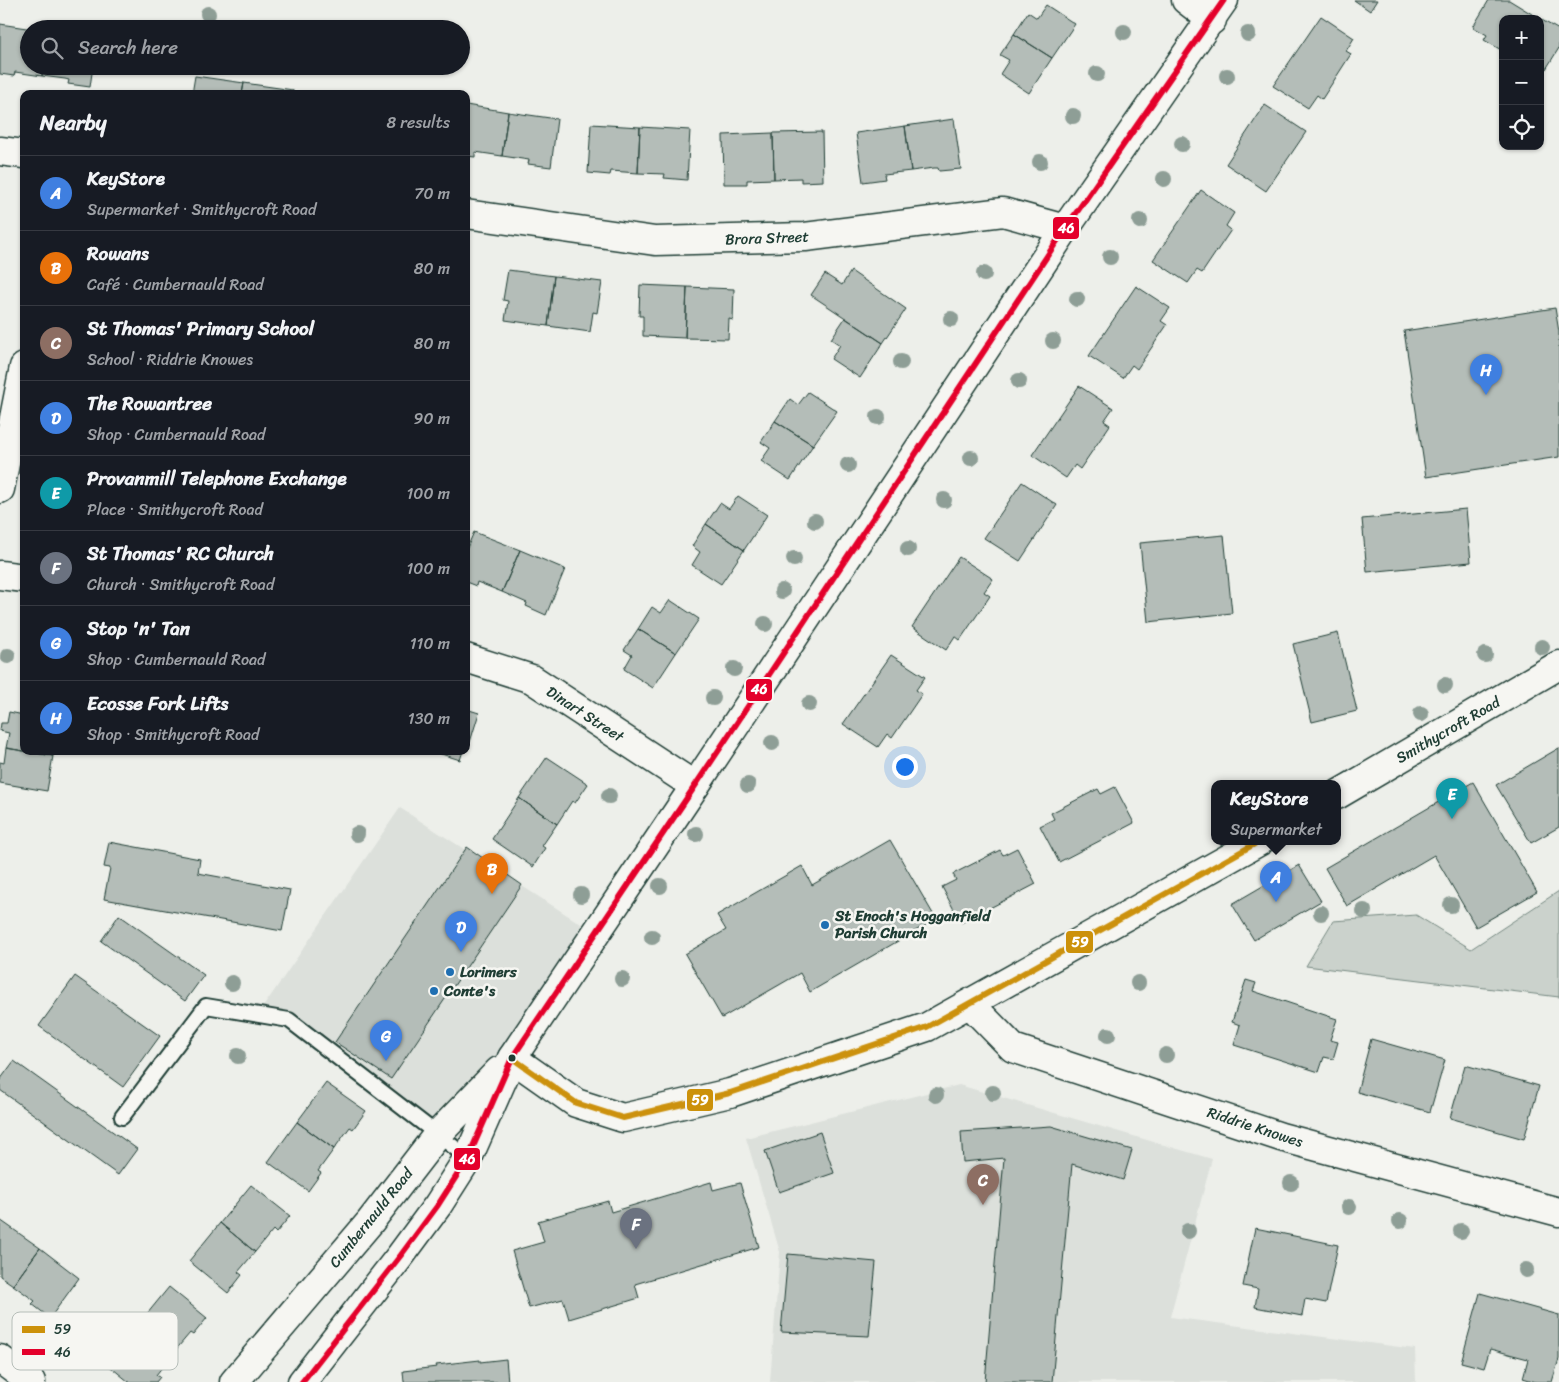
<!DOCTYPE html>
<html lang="en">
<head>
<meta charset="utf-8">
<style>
  body { margin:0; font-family:Sriracha,sans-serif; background:#242831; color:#f1f3f6 }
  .controls { position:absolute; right:15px; top:15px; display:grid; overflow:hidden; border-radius:10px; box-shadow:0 1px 4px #0004 }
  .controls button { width:45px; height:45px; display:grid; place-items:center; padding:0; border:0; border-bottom:1px solid #363941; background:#171b24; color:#f1f3f6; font:25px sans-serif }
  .you { position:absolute; left:904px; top:766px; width:18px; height:18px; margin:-12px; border:4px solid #fff; border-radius:50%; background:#1a73e8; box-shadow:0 0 0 8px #1a73e833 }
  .badge { display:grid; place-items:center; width:32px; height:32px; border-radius:50%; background:#1f6fb2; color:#fff; font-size:16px; font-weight:700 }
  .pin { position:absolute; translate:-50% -41px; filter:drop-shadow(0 1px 2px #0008) }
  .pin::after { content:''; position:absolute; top:26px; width:18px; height:15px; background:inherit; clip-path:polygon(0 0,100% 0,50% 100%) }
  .popup { position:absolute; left:1211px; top:780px; width:130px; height:65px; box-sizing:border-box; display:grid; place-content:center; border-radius:10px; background:#171b24; filter:drop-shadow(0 1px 4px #0005); font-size:16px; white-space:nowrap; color:#9ea1a6 }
  .popup b { font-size:19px; color:#f1f3f6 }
  .popup::after { content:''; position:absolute; left:50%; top:100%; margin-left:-10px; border:10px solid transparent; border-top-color:#171b24 }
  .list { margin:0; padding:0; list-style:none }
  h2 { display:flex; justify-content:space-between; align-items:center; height:65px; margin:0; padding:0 20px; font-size:21px }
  h2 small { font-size:16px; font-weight:400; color:#9ea1a6 }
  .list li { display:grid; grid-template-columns:32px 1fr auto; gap:15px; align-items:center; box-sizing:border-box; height:75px; padding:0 20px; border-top:1px solid #363941 }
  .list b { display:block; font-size:19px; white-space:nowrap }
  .list p { margin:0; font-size:16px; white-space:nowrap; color:#9ea1a6 }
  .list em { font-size:16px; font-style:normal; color:#9ea1a6 }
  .icon { flex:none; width:28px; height:28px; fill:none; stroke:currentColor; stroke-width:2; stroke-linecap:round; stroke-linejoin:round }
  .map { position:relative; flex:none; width:1559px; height:1382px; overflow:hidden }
  .search { position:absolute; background:#171b24; box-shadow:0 1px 4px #0004; left:20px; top:20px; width:450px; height:55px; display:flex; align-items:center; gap:12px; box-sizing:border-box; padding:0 18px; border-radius:28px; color:#9ea1a6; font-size:19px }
  .panel { position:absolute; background:#171b24; box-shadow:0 1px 4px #0004; left:20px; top:90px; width:450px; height:665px; border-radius:10px }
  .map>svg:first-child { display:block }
  .built { fill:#dce0db }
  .green { fill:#cbd2cc; stroke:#758880 }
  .building { fill:#b4bdb8; stroke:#1f3d34 }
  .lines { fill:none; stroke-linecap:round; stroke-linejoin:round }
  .lane-casing { stroke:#1f3d34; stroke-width:18 }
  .street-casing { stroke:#1f3d34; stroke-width:31 }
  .primary-casing { stroke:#1f3d34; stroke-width:31 }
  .lane { stroke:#f6f6f2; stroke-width:14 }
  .street { stroke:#f6f6f2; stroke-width:28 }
  .primary { stroke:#f6f6f2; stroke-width:28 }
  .bus-1-casing { stroke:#f6f6f2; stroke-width:10 }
  .bus-2-casing { stroke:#f6f6f2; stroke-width:10 }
  .bus-1 { stroke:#cc910a; stroke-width:6 }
  .bus-2 { stroke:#e4002b; stroke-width:6 }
  .tree { fill:#8e9e96 }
  .poi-dot { fill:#1f6fb2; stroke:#f6f6f2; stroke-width:2 }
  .bus-dot { fill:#1f3d34; stroke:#f6f6f2; stroke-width:2 }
  .labels { text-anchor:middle; stroke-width:5; stroke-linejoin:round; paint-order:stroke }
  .street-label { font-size:15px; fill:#1f3d34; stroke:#f6f6f2 }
  .poi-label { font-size:15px; font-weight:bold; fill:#1f3d34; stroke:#f6f6f2; text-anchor:start }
  .key { fill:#f6f6f2; stroke:#b6beb9; stroke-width:1 }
  .key-label { font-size:14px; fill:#1f3d34 }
  .line-badge { stroke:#f6f6f2; stroke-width:2 }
  .badge-label { font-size:14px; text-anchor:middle; font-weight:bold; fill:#fff }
</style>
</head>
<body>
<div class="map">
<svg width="1559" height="1382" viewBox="0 0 1559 1382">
  <rect width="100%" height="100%" fill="#edefea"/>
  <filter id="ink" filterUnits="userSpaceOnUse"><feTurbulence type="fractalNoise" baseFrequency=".02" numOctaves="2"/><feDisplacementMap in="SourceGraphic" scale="10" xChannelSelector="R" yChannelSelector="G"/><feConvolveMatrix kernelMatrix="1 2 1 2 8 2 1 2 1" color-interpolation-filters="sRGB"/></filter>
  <g filter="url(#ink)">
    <path class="built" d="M400,808L592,931L461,1140L261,1010Z
      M959,1085L1212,1159L1170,1317L1415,1349L1416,1382H770L780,1252L746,1138Z"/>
    <path class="green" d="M1559,891V997L1306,966L1333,921L1416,915L1471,949Z"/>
    <path class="building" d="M1354,0H1377L1370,11Z
      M1489,0H1509L1540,19H1503V51L1484,40L1487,35L1473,27Z
      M1046,5L1075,24L1052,58L1014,34L1028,12L1037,18Z
      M1321,16L1354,38L1346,51L1351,54L1322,99L1317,95L1308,108L1273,86Z
      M1540,19L1559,30V48L1546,69L1540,66Z
      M0,24L33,29H29V66H43L42,76L15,72L14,76L0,74Z
      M1014,34L1052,58L1029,93L1000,74L1009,60L1000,55Z
      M43,66H93L90,87L68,84L69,80L65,79L42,76Z
      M195,76L244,83L242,94H192Z
      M244,83L293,90L292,94H242Z
      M466,105L508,112L502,156L475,152V157L466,156Z
      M1265,105L1306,132L1266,191L1226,164Z
      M508,112L557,119L551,167L528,164L529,160L502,156Z
      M954,119L961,169L939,171L938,168H934L911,171L905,126Z
      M591,124L640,127L638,173L611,171L610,175L588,173Z
      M905,126L911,171L884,174L885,179L863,182L856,133Z
      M640,127L690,130L687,180L664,178L665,174L638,173Z
      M822,132L823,181L801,182V178L774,179L773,133Z
      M773,133L774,179L747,180V184H724L723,135Z
      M1201,190L1234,213L1226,226L1231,230L1202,273L1197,270L1188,283L1153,260Z
      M508,270L554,276L548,326L505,320L508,301L503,300Z
      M851,271L906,309L883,343L811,295L825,274L842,285Z
      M554,276L602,282L597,313L593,312L590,332L548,326Z
      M640,285L687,287L685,338L643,336V316H639Z
      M1136,286L1170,308L1161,321L1167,325L1137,369L1132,365L1123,378L1089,356Z
      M687,287L734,289L733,320L729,319L728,339L685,338Z
      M1555,308L1559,332V457L1426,477L1404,331Z
      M845,318L883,343L860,378L831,359L840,345L831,339Z
      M1079,386L1113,408L1104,421L1110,425L1080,469L1075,465L1066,478L1032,455Z
      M808,392L837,411L813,445L775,421L790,399L798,405Z
      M775,421L813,445L790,480L761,461L770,448L761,442Z
      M1022,482L1057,505L1020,561L984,538Z
      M738,496L767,515L744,550L706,524L720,503L729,509Z
      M1466,509L1471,562L1367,572L1362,519Z
      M706,524L744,550L721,584L692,565L700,552L692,546Z
      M474,532L520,550L502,592L477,582L476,586L466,582V550Z
      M1224,535L1232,613L1148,622L1140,543Z
      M520,550L565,569L546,615L526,606L527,603L502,592Z
      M959,557L993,579L984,592L990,596L960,640L955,636L946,650L912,627Z
      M670,600L699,619L676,653L638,629L652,607L661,613Z
      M638,629L676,653L653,688L624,669L632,655L624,650Z
      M1338,633L1357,711L1312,722L1293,644Z
      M891,655L925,677L916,690L922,694L892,738L887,734L878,747L843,724Z
      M466,709L479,713L470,742L466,741Z
      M9,712L24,715V751L6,748L9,733L0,731L1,723H7Z
      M6,748L53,756L47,791L0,783V762L4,763Z
      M1559,748V827L1531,843L1496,785Z
      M25,751H54L53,756Z
      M432,751H463L460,760Z
      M547,757L588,784L575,803L572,801L557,824L519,798Z
      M1473,782L1537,892L1476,927L1434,855L1347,906L1325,868Z
      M1115,787L1134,823L1059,862L1040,826L1054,819L1051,813L1098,789L1101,794Z
      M519,798L557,824L542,846L545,848L533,867L492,839Z
      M890,840L936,919L810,992L800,973L722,1018L685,954L726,930L717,915L802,866L812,885Z
      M109,842L200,859L198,873L290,890L282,931L104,899L110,868L104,867Z
      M467,847L522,885L391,1079L335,1042Z
      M1017,848L1036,884L961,923L942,887L956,880L953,874L1000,850L1003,855Z
      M1299,865L1321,901L1254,940L1232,904Z
      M119,915L204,975L185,1001L101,941Z
      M75,976L160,1036L123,1087L39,1026Z
      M1246,980L1256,983L1253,991L1337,1019L1330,1040L1338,1042L1333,1059L1324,1057L1319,1072L1234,1045L1240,1025L1232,1022Z
      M1371,1039L1445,1060L1430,1112L1357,1092Z
      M14,1061L137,1149L118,1175L0,1090V1080Z
      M1465,1065L1539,1086L1524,1139L1450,1118Z
      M326,1083L366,1111L353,1129L350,1127L334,1149L297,1122Z
      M297,1122L334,1149L318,1171L321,1173L308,1191L268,1162Z
      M1051,1126L1132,1150L1123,1180L1072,1164L1052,1382H985L1004,1158L963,1162L961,1132Z
      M820,1132L834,1173L779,1192L765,1151Z
      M711,1182L713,1190L740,1183L759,1247L635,1284L639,1298L569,1319L563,1299L529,1308L512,1251L544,1242L538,1221L608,1201L611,1212Z
      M251,1185L290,1216L276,1233L273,1230L255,1252L220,1223Z
      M0,1220L40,1248L13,1285L0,1276Z
      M220,1223L255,1252L238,1272L242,1275L228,1293L189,1261Z
      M1255,1228L1338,1245L1326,1303L1305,1299L1302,1316L1255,1307L1258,1289L1243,1286Z
      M40,1248L79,1278L50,1318L32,1304L35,1301L13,1285Z
      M788,1254L876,1262L869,1336L781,1332Z
      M169,1287L207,1318L193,1335L190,1333L173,1353L138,1325Z
      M1480,1293L1559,1315V1359L1552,1382H1536L1523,1378L1528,1359L1490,1349L1484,1368L1461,1362Z
      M138,1325L173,1353L156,1375L160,1377L156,1382H129L107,1364Z
      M506,1359L508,1382H404L403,1371L437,1367L436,1365L480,1360V1362Z"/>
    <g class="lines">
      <defs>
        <path id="lane" d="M122,1117L206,1006L289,1020L468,1158"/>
        <path id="street" d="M1186,0L1212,20
          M0,151L24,154
          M466,214L655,241L805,237L1003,212L1065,229
          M0,489L24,367
          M0,575L24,578
          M466,658L532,679L695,786
          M1337,795L1559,665
          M970,1004L1013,1048L1281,1137L1559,1212
          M512,1058L576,1103L623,1118L730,1093L927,1027L1260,841
          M0,1359L31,1382"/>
        <path id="primary" d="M234,1382L370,1222L438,1134L499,1071
          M302,1382L401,1255L438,1205L468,1158L512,1058L695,786L1065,229L1224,0"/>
      </defs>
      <use href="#lane" class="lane-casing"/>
      <use href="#street" class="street-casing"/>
      <use href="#primary" class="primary-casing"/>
      <use href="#lane" class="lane"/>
      <use href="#street" class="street"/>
      <use href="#primary" class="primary"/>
      <defs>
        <path id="bus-1" d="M512,1058L576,1103L623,1118L730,1093L927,1027L1260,841"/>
        <path id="bus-2" d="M302,1382L401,1255L438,1205L468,1158L512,1058L695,786L1065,229L1224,0"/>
      </defs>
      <use href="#bus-1" class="bus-1-casing"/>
      <use href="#bus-2" class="bus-2-casing"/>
      <use href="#bus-1" class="bus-1"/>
      <use href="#bus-2" class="bus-2"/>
    </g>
    <g class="tree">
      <circle cx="208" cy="14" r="8"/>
      <circle cx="1124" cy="32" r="8"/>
      <circle cx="1248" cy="34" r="8"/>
      <circle cx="1097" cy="74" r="8"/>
      <circle cx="1227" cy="76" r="8"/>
      <circle cx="1073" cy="116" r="8"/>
      <circle cx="1182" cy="144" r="8"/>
      <circle cx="1040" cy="162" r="8"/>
      <circle cx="1164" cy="179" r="8"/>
      <circle cx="1140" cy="221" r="8"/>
      <circle cx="1110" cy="257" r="8"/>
      <circle cx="984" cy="274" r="8"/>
      <circle cx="1077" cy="299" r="8"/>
      <circle cx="951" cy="319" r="8"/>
      <circle cx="1053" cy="341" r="8"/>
      <circle cx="901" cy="362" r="8"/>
      <circle cx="1019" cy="381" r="8"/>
      <circle cx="878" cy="417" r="8"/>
      <circle cx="971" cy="458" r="8"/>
      <circle cx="848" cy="465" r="8"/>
      <circle cx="944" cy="500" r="8"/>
      <circle cx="815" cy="521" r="8"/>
      <circle cx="908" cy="549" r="8"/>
      <circle cx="794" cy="559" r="8"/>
      <circle cx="782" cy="591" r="8"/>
      <circle cx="765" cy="624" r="8"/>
      <circle cx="1542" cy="647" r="8"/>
      <circle cx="1485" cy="655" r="8"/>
      <circle cx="8" cy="656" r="8"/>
      <circle cx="734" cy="669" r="8"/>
      <circle cx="1445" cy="685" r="8"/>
      <circle cx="713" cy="698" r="8"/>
      <circle cx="809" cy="704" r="8"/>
      <circle cx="1421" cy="714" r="8"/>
      <circle cx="772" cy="743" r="8"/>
      <circle cx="748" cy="785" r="8"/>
      <circle cx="609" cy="796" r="8"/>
      <circle cx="357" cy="834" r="8"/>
      <circle cx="696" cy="834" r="8"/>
      <circle cx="660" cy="886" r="8"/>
      <circle cx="581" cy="895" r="8"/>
      <circle cx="1451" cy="905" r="8"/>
      <circle cx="1364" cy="911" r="8"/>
      <circle cx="1321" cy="913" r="8"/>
      <circle cx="652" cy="937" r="8"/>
      <circle cx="622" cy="979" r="8"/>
      <circle cx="232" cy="983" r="8"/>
      <circle cx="1138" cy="983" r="8"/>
      <circle cx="1108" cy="1035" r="8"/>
      <circle cx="1166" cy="1055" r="8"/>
      <circle cx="238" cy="1056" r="8"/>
      <circle cx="993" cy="1093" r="8"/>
      <circle cx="936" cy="1095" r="8"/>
      <circle cx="1291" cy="1183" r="8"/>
      <circle cx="1349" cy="1207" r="8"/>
      <circle cx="1400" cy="1221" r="8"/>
      <circle cx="1188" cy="1231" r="8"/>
      <circle cx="1461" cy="1231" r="8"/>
      <circle cx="1526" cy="1270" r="8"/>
    </g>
  </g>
  <g class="poi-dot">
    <circle cx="825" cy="925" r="5"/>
    <circle cx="450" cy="972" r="5"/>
    <circle cx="434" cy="991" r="5"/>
  </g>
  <circle class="bus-dot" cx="512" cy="1058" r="4.5"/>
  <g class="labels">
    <g class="street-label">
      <text transform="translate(767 238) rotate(-2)" y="5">Brora Street</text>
      <text transform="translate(585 714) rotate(33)" y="5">Dinart Street</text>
      <text transform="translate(1448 730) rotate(-30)" y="5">Smithycroft Road</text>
      <text transform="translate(1255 1127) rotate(18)" y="5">Riddrie Knowes</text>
      <text transform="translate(371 1218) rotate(-51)" y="5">Cumbernauld Road</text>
    </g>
    <g class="poi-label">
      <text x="835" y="921">St Enoch's Hogganfield<tspan x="835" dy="17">Parish Church</tspan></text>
      <text x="460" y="977">Lorimers</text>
      <text x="444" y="996">Conte's</text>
    </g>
  </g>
  <rect x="12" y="1312" width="166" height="58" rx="8" class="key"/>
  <rect x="22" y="1326" width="23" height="7" fill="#cc910a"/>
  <rect x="22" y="1349" width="23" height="6" fill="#e4002b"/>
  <g class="key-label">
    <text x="54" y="1334">59</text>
    <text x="54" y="1357">46</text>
  </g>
  <g class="line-badge">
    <rect x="1052" y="216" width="28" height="24" rx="5" fill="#e4002b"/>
    <rect x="745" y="678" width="28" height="24" rx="5" fill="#e4002b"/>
    <rect x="1065" y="930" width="29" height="24" rx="5" fill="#cc910a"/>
    <rect x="686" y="1088" width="28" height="24" rx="5" fill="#cc910a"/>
    <rect x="453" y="1147" width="28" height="24" rx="5" fill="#e4002b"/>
  </g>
  <g class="badge-label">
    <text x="1066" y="233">46</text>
    <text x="759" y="694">46</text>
    <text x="1080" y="947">59</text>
    <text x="700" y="1105">59</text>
    <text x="467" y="1164">46</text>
  </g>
</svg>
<div class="controls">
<button>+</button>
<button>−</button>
<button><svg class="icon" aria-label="locate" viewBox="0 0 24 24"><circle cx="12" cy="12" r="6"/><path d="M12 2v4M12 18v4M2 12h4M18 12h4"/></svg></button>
</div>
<div class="you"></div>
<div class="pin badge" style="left:1276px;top:902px;background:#3f7fe0">A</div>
<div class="popup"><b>KeyStore</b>Supermarket</div>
<div class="pin badge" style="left:492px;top:894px;background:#e8710a">B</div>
<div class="pin badge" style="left:983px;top:1205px;background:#8d6e63">C</div>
<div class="pin badge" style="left:461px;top:952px;background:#3f7fe0">D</div>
<div class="pin badge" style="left:1452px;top:819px;background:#0f9aa8">E</div>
<div class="pin badge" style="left:636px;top:1249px;background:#6b7280">F</div>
<div class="pin badge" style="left:386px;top:1061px;background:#3f7fe0">G</div>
<div class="pin badge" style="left:1486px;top:395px;background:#3f7fe0">H</div>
<div class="search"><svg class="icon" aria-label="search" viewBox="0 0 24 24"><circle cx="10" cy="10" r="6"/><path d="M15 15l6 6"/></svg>Search here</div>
<section class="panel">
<h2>Nearby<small>8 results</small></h2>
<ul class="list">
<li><span class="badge" style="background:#3f7fe0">A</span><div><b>KeyStore</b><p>Supermarket · Smithycroft Road</p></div><em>70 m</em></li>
<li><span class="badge" style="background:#e8710a">B</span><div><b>Rowans</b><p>Café · Cumbernauld Road</p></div><em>80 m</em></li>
<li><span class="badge" style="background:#8d6e63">C</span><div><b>St Thomas' Primary School</b><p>School · Riddrie Knowes</p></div><em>80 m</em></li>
<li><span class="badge" style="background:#3f7fe0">D</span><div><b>The Rowantree</b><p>Shop · Cumbernauld Road</p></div><em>90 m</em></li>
<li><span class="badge" style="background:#0f9aa8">E</span><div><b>Provanmill Telephone Exchange</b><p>Place · Smithycroft Road</p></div><em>100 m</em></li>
<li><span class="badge" style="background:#6b7280">F</span><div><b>St Thomas' RC Church</b><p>Church · Smithycroft Road</p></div><em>100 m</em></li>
<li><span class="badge" style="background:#3f7fe0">G</span><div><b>Stop 'n' Tan</b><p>Shop · Cumbernauld Road</p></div><em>110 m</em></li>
<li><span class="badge" style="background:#3f7fe0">H</span><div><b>Ecosse Fork Lifts</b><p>Shop · Smithycroft Road</p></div><em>130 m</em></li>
</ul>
</section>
</div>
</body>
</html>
